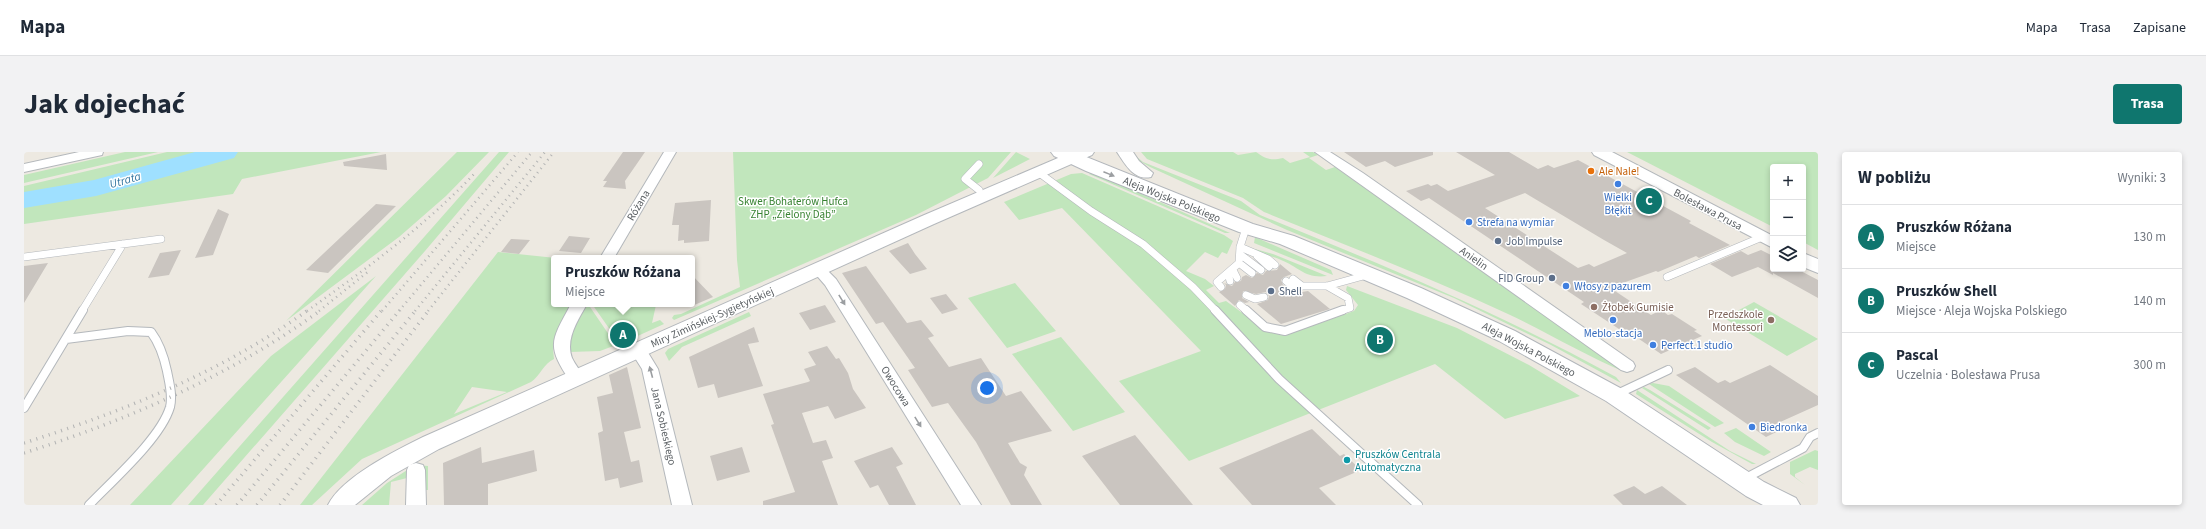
<!DOCTYPE html>
<html lang="pl">
<head>
<meta charset="utf-8">
<style>
  body { margin:0; font-family:"Source Sans 3",sans-serif; background:#f2f2f3; color:#1f2937 }
  .controls { position:absolute; right:12px; top:12px; display:grid; overflow:hidden; border-radius:4px; box-shadow:0 2px 6px #0003 }
  .controls button { width:36px; height:36px; display:grid; place-items:center; padding:0; border:0; border-bottom:1px solid #e0e1e3; background:#fff; color:#1f2937; font:20px sans-serif }
  .you { position:absolute; left:963px; top:236px; width:14px; height:14px; margin:-10px; border:3px solid #fff; border-radius:50%; background:#1a73e8; box-shadow:0 0 0 6px #1a73e833 }
  .badge { display:grid; place-items:center; width:26px; height:26px; border-radius:50%; background:#0f766e; color:#fff; font-size:13px; font-weight:700 }
  .pin { position:absolute; translate:-50% -50%; border:2px solid #fff; box-shadow:0 1px 4px #0006 }
  .popup { position:absolute; left:527px; top:103px; width:144px; height:52px; box-sizing:border-box; display:grid; place-content:center; border-radius:4px; background:#fff; filter:drop-shadow(0 1px 3px #0005); font-size:13px; white-space:nowrap; color:#747a83 }
  .popup b { font-size:15px; color:#1f2937 }
  .popup::after { content:''; position:absolute; left:50%; top:100%; margin-left:-8px; border:8px solid transparent; border-top-color:#fff }
  .list { margin:0; padding:0; list-style:none }
  h2 { display:flex; justify-content:space-between; align-items:center; height:52px; margin:0; padding:0 16px; font-size:17px }
  h2 small { font-size:13px; font-weight:400; color:#747a83 }
  .list li { display:grid; grid-template-columns:26px 1fr auto; gap:12px; align-items:center; box-sizing:border-box; height:64px; padding:0 16px; border-top:1px solid #e0e1e3 }
  .list b { display:block; font-size:15px; white-space:nowrap }
  .list p { margin:0; font-size:13px; white-space:nowrap; color:#747a83 }
  .list em { font-size:13px; font-style:normal; color:#747a83 }
  .icon { flex:none; width:22px; height:22px; fill:none; stroke:currentColor; stroke-width:2; stroke-linecap:round; stroke-linejoin:round }
  .map { position:relative; flex:none; width:1794px; height:353px; overflow:hidden; border-radius:4px }
  header { display:flex; align-items:center; gap:24px; box-sizing:border-box; height:56px; padding:0 20px; background:#fff; border-bottom:1px solid #e0e1e3 }
  header strong { font-size:19px }
  nav { display:flex; gap:22px; margin-inline-start:auto; font-size:14px }
  .intro { display:flex; align-items:center; justify-content:space-between; box-sizing:border-box; height:96px; padding:0 24px }
  h1 { margin:0; font-size:28px }
  .button { padding:10px 18px; border-radius:4px; background:#0f766e; color:#fff; font-size:14px; font-weight:700 }
  main { display:flex; gap:24px; padding:0 24px }
  aside { flex:1; background:#fff; border-radius:4px; box-shadow:0 2px 6px #0003 }
  .map>svg:first-child { display:block }
  .green { fill:#c1e6bc; fill-rule:evenodd }
  .lines { fill:none; stroke-linecap:round; stroke-linejoin:round }
  .river { fill:#9fe0ff; fill-rule:evenodd }
  .building { fill:#cac5c0; fill-rule:evenodd }
  .service-far1-casing { stroke:#b4b8bc; stroke-width:8 }
  .service-casing { stroke:#b4b8bc; stroke-width:10 }
  .minor-casing { stroke:#b4b8bc; stroke-width:2 }
  .tertiary-casing { stroke:#b4b8bc; stroke-width:2 }
  .secondary-casing { stroke:#b3b7bc; stroke-width:2 }
  .service-far1 { stroke:#fff; stroke-width:7 }
  .service { stroke:#fff; stroke-width:8 }
  .minor { fill:#fff; fill-rule:evenodd }
  .tertiary { fill:#fff; fill-rule:evenodd }
  .secondary { fill:#fff; fill-rule:evenodd }
  .rail-far1 { stroke:#b2b3b3; stroke-width:2.5; stroke-dasharray:1 4.5; stroke-linecap:butt }
  .rail { stroke:#b2b3b3; stroke-width:3.5; stroke-dasharray:1 5.5; stroke-linecap:butt }
  .oneway { fill:#9b9ea1 }
  .food-dot { fill:#e8710a; stroke:#fff; stroke-width:1.5 }
  .shop-dot { fill:#3f7fe0; stroke:#fff; stroke-width:1.5 }
  .service-dot { fill:#5c6f8a; stroke:#fff; stroke-width:1.5 }
  .education-dot { fill:#8d6e63; stroke:#fff; stroke-width:1.5 }
  .culture-dot { fill:#0f9aa8; stroke:#fff; stroke-width:1.5 }
  .labels { text-anchor:middle; stroke-width:3; stroke-linejoin:round; paint-order:stroke }
  .food-label { font-size:11px; fill:#c56008; stroke:#fff; text-anchor:start }
  .shop-label { font-size:11px; fill:#366cbe; stroke:#fff; text-anchor:start }
  .street-label { font-size:11px; fill:#595e62; stroke:#fff }
  .park-label { font-size:11px; fill:#378231; stroke:#fff }
  .service-label { font-size:11px; fill:#4e5e75; stroke:#fff; text-anchor:start }
  .education-label { font-size:11px; fill:#785e54; stroke:#fff; text-anchor:start }
  .culture-label { font-size:11px; fill:#0d838f; stroke:#fff; text-anchor:start }
  .water-label { font-size:12px; font-style:italic; fill:#3577a1; stroke:#fff }
</style>
</head>
<body>
<header>
<strong>Mapa</strong>
<nav><a>Mapa</a><a>Trasa</a><a>Zapisane</a></nav>
</header>
<div class="intro"><h1>Jak dojechać</h1><a class="button">Trasa</a></div>
<main>
<div class="map">
<svg width="1794" height="353" viewBox="0 0 1794 353">
  <rect width="100%" height="100%" fill="#ede9e1"/>
  <path class="green" d="M101,0H134L0,31V23Z
    M143,0H190L61,35L0,46V34Z
    M211,0H357L218,27L209,42L0,72V52L65,40Z
    M433,0H465L422,44L375,85L262,169Z
    M475,0H485L401,99L179,353H164Z
    M709,0H987L964,26L892,63L650,168L648,166L650,163L657,162L716,135L713,108Z
    M992,0L1006,7L969,26Z
    M1107,0L1119,10L1217,49L1236,63C1359,113 1476,161 1592,225L1597,231L1527,193L1430,146L1263,78L1126,15L1114,8Z
    M1117,0H1209L1214,3L1232,0C1242,7 1247,9 1259,6L1266,11L1286,5L1279,0H1289L1294,3L1285,6L1302,18L1311,15L1603,221C1562,204 1524,181 1484,162C1404,125 1322,93 1240,60L1219,46L1123,7Z
    M1603,0H1794V98L1779,90V15H1749V75Z
    M1068,20L1206,81H1201L1065,22Z
    M1058,21L1200,83L1209,89L1203,102L1198,100L1194,106L1181,100L1162,119L1181,127L1190,134L1182,138L1195,151L1202,149L1239,176L1262,183L1330,159L1334,153L1322,138L1323,134L1433,176L1505,213L1556,244L1481,267L1411,212L1165,309L1095,229L1177,199L1038,56L995,68L980,50L1047,22Z
    M1231,85L1307,118L1309,123L1230,91Z
    M1231,97L1249,102L1303,124C1281,127 1275,115 1257,108C1249,104 1238,103 1231,97Z
    M474,100L532,106H530V152H549L529,197L530,207C520,211 516,224 507,230L338,307L288,353H276ZM448,235L483,240L430,262Z
    M352,124L147,353H106L247,204Z
    M991,131L1032,179L983,196L944,146Z
    M1730,150L1794,187L1763,204L1700,166Z
    M560,152H564L592,193L576,199L546,200V182Z
    M568,152L632,153L628,171L636,168L640,172L596,192Z
    M725,160L727,164L658,195L645,209L641,201L644,197Z
    M1037,185L1101,260L1049,279L988,202Z
    M1629,231L1645,234L1700,271L1691,275L1625,232Z
    M1620,235L1626,238L1687,276L1684,278L1618,236Z
    M1613,238L1706,299L1732,312H1728L1688,290L1612,242Z
    M1712,276L1747,300L1740,304L1711,290L1700,281Z
    M1791,298L1794,299V318L1786,315L1771,322V325L1781,333L1766,322V310Z
    M391,313L404,314V338H400L383,326L367,330L365,353H338L363,331Z"/>
  <g class="lines">
    <path class="river" d="M171,0H214L210,6L72,44L0,56V40L70,28Z"/>
  </g>
  <path class="building" d="M599,0H621L601,29L602,37L579,35L583,29H579Z
    M1320,0H1409V3L1371,15L1361,9L1342,15Z
    M1432,0H1485L1514,17L1524,13L1530,16L1554,8L1667,69L1665,71L1706,93L1675,106L1672,104L1634,120L1632,119L1596,132L1601,135L1591,139L1627,163L1637,158L1644,163L1648,162L1673,178L1670,179L1678,184L1637,202L1599,176L1595,177L1557,152L1560,150L1405,46L1397,49L1382,39L1404,32L1407,34L1413,32L1424,39L1471,23ZM1501,41L1580,88L1603,101L1570,115L1565,112L1554,116L1461,56Z
    M362,2L363,18L320,14L319,10Z
    M687,48L685,89L660,91V88L654,89L655,73H648L651,51Z
    M352,52L372,54L304,121L282,118Z
    M194,57L205,62L189,103L171,106Z
    M545,84L566,86L557,101L535,99Z
    M487,87H488L506,88L495,102L477,100Z
    M884,91L891,102L903,117L886,122L865,99Z
    M157,98L145,123L124,126L136,101Z
    M1737,98L1749,104V117H1773L1794,128V146L1749,121V123L1734,115L1708,125L1686,112L1717,99L1724,103Z
    M24,111L0,151V114Z
    M1256,112L1268,122L1260,125L1257,128L1262,140L1267,142L1284,139L1306,157L1257,172L1233,152L1244,148L1245,144L1242,140L1232,142L1219,139L1218,146L1225,150L1221,151L1215,148L1211,154L1195,140L1201,137L1202,133L1200,131L1208,134L1211,130L1217,129L1218,125L1222,123L1228,126L1233,121L1239,123L1242,119L1253,118Z
    M842,114L883,171L897,168L910,184L904,186L925,215L957,206L982,244L997,239L1028,279L984,291L996,311L1003,315L1000,323L1018,353H987L952,290L924,251L908,255L884,218L891,216L859,170L852,172L818,121Z
    M668,123L689,145L668,154Z
    M922,142L934,157L918,162L906,146Z
    M801,153L812,170L786,178L775,161Z
    M730,175L735,190L724,192L739,234L694,246L690,232L674,236L665,205Z
    M803,194L812,207L815,206L824,221L829,237L842,256L811,267L804,254L778,261L789,291L802,288L809,306L798,309L814,353H739V349L771,340L747,273L750,272L739,242L784,230L786,229L780,217L792,213L784,200Z
    M1746,213L1794,244V253L1754,271L1761,276L1742,285L1652,223L1671,215L1694,231L1701,228L1706,231Z
    M603,215L617,276L600,280L607,310L615,308L619,330L596,336L594,326L581,329L574,281L579,279L573,245L589,241L585,223Z
    M1288,277L1316,304L1320,302L1337,318L1295,336L1312,353H1228L1195,316Z
    M1111,283L1139,317L1169,353H1096L1058,304Z
    M457,295L458,311L510,298L513,319L464,332V353H420L419,311Z
    M718,295L726,320L693,329L686,304Z
    M868,295L879,312L872,315L892,353H865L854,333L846,336L830,309Z
    M1610,334L1621,342L1638,334L1663,353H1599L1589,343Z"/>
  <g class="lines">
    <defs>
      <path id="service-far1" d="M955,12L941,27L955,38
        M1014,20L1067,59L1119,92L1169,135L1192,159
        M1216,95L1244,107L1251,113
        M1217,103L1237,118
        M1233,104L1245,115
        M0,105L137,87
        M1215,111L1228,121
        M1209,118L1213,126
        M1204,121L1206,129
        M1643,125L1738,85
        M1269,127L1278,134
        M1262,129L1270,135
        M1303,134L1324,146L1326,156L1316,159
        M1197,135L1193,130L1215,111L1216,95L1222,76
        M1266,137L1275,134H1303L1343,123
        M1222,143L1231,147L1240,145
        M1216,153L1223,159
        M58,159L99,92"/>
      <path id="service" d="M1191,158L1255,227L1394,353
        M1222,158L1241,175L1261,179L1319,158
        M42,187L104,179L127,180C136,192 140,205 143,219C145,230 149,243 146,255C137,286 88,329 65,353
        M1591,243L1644,218
        M0,256L59,158
        M1720,327L1779,296L1786,285L1794,281"/>
      <path id="minor" d="M55,0H79L78,3L0,20V12Z
        M640,0H652L590,106H576Z
        M1291,0H1306L1339,21L1609,210L1611,214L1609,218L1603,220L1597,218Z
        M794,112L799,114L812,127L957,353H937L801,133L787,117L789,114Z
        M547,152H563C554,168 541,187 548,206C551,213 557,219 560,225L558,229L552,231L546,229C522,193 527,189 547,152Z
        M614,192L620,194L634,217L668,353H648L618,217L606,198L608,194Z
        M392,311L399,313L401,318L402,353H382L383,318L385,313Z"/>
      <path id="tertiary" d="M1048,0H1070L1068,3L910,72L415,297L367,324L331,353H304C318,325 371,299 399,285L898,64Z
        M1093,0H1109L1115,9L1129,21L1127,25C1110,29 1101,12 1093,0Z
        M1568,0H1588L1749,84V96L1570,3Z
        M1779,101L1794,107V121L1779,115Z"/>
      <path id="secondary" d="M1027,0H1050L1229,72L1270,84L1397,136L1491,179L1598,237L1740,330L1772,346L1776,353H1739L1722,344L1582,249L1475,189L1383,146L1256,92L1215,80L1062,19L1030,4Z"/>
    </defs>
    <use href="#service-far1" class="service-far1-casing"/>
    <use href="#service" class="service-casing"/>
    <use href="#minor" class="minor-casing"/>
    <use href="#tertiary" class="tertiary-casing"/>
    <use href="#secondary" class="secondary-casing"/>
    <use href="#service-far1" class="service-far1"/>
    <use href="#service" class="service"/>
    <use href="#minor" class="minor"/>
    <use href="#tertiary" class="tertiary"/>
    <use href="#secondary" class="secondary"/>
    <path class="rail-far1" d="M283,159C342,117 401,74 451,21
      M295,159L345,119
      M358,159L494,0
      M375,159L508,0
      M391,159L521,0
      M404,159L530,0"/>
    <path class="rail" d="M0,291C100,259 198,220 284,158
      M0,301C106,267 206,224 297,158
      M192,353L358,158
      M213,353L376,158
      M233,353L392,158
      M256,353L405,158"/>
  </g>
  <defs><path id="oneway-solid" d="M-6-.8H1V-3.2L6.5 0L1 3.2V.8H-6Z"/></defs>
  <g class="oneway">
    <use href="#oneway-solid" transform="translate(1085 22) rotate(22)"/>
    <use href="#oneway-solid" transform="translate(818 148) rotate(58)"/>
    <use href="#oneway-solid" transform="translate(627 220) rotate(-105)"/>
    <use href="#oneway-solid" transform="translate(894 270) rotate(58)"/>
  </g>
  <circle class="food-dot" cx="1567" cy="19" r="4"/>
  <g class="shop-dot">
    <circle cx="1594" cy="32" r="4"/>
    <circle cx="1445" cy="70" r="4"/>
    <circle cx="1542" cy="134" r="4"/>
    <circle cx="1589" cy="168" r="4"/>
    <circle cx="1629" cy="193" r="4"/>
    <circle cx="1728" cy="275" r="4"/>
  </g>
  <g class="service-dot">
    <circle cx="1474" cy="89" r="4"/>
    <circle cx="1528" cy="126" r="4"/>
    <circle cx="1247" cy="139" r="4"/>
  </g>
  <g class="education-dot">
    <circle cx="1570" cy="155" r="4"/>
    <circle cx="1747" cy="168" r="4"/>
  </g>
  <circle class="culture-dot" cx="1323" cy="308" r="4"/>
  <g class="labels">
    <g class="food-label">
      <text x="1575" y="23">Ale Nale!</text>
    </g>
    <g class="shop-label">
      <text x="1594" y="49" text-anchor="middle">Wielki<tspan x="1594" dy="13">Błękit</tspan></text>
      <text x="1453" y="74">Strefa na wymiar</text>
      <text x="1550" y="138">Włosy z pazurem</text>
      <text x="1589" y="185" text-anchor="middle">Meblo-stacja</text>
      <text x="1637" y="197">Perfect.1 studio</text>
      <text x="1736" y="279">Biedronka</text>
    </g>
    <g class="street-label">
      <text transform="translate(1148 47) rotate(22)" y="4">Aleja Wojska Polskiego</text>
      <text transform="translate(614 53) rotate(-59)" y="4">Różana</text>
      <text transform="translate(1684 57) rotate(28)" y="4">Bolesława Prusa</text>
      <text transform="translate(1450 106) rotate(35)" y="4">Anielin</text>
      <text transform="translate(688 165) rotate(-24)" y="4">Miry Zimińskiej-Sygietyńskiej</text>
      <text transform="translate(1505 197) rotate(28)" y="4">Aleja Wojska Polskiego</text>
      <text transform="translate(872 234) rotate(58)" y="4">Owocowa</text>
      <text transform="translate(640 274) rotate(77)" y="4">Jana Sobieskiego</text>
    </g>
    <g class="park-label">
      <text x="769" y="53">Skwer Bohaterów Hufca<tspan x="769" dy="13">ZHP „Zielony Dąb”</tspan></text>
    </g>
    <g class="service-label">
      <text x="1482" y="93">Job Impulse</text>
      <text x="1520" y="130" text-anchor="end">FID Group</text>
      <text x="1255" y="143">Shell</text>
    </g>
    <g class="education-label">
      <text x="1578" y="159">Żłobek Gumisie</text>
      <text x="1739" y="166" text-anchor="end">Przedszkole<tspan x="1739" dy="13">Montessori</tspan></text>
    </g>
    <g class="culture-label">
      <text x="1331" y="306">Pruszków Centrala<tspan x="1331" dy="13">Automatyczna</tspan></text>
    </g>
    <g class="water-label">
      <text transform="translate(101 28) rotate(-16)" y="4">Utrata</text>
    </g>
  </g>
</svg>
<div class="controls">
<button>+</button>
<button>−</button>
<button><svg class="icon" aria-label="layers" viewBox="0 0 24 24"><path d="M12 4l9 5-9 5-9-5zM3 14l9 5 9-5"/></svg></button>
</div>
<div class="you"></div>
<div class="pin badge" style="left:599px;top:183px">A</div>
<div class="popup"><b>Pruszków Różana</b>Miejsce</div>
<div class="pin badge" style="left:1356px;top:188px">B</div>
<div class="pin badge" style="left:1625px;top:49px">C</div>
</div>
<aside>
<h2>W pobliżu<small>Wyniki: 3</small></h2>
<ul class="list">
<li><span class="badge">A</span><div><b>Pruszków Różana</b><p>Miejsce</p></div><em>130 m</em></li>
<li><span class="badge">B</span><div><b>Pruszków Shell</b><p>Miejsce · Aleja Wojska Polskiego</p></div><em>140 m</em></li>
<li><span class="badge">C</span><div><b>Pascal</b><p>Uczelnia · Bolesława Prusa</p></div><em>300 m</em></li>
</ul>
</aside>
</main>
</body>
</html>
